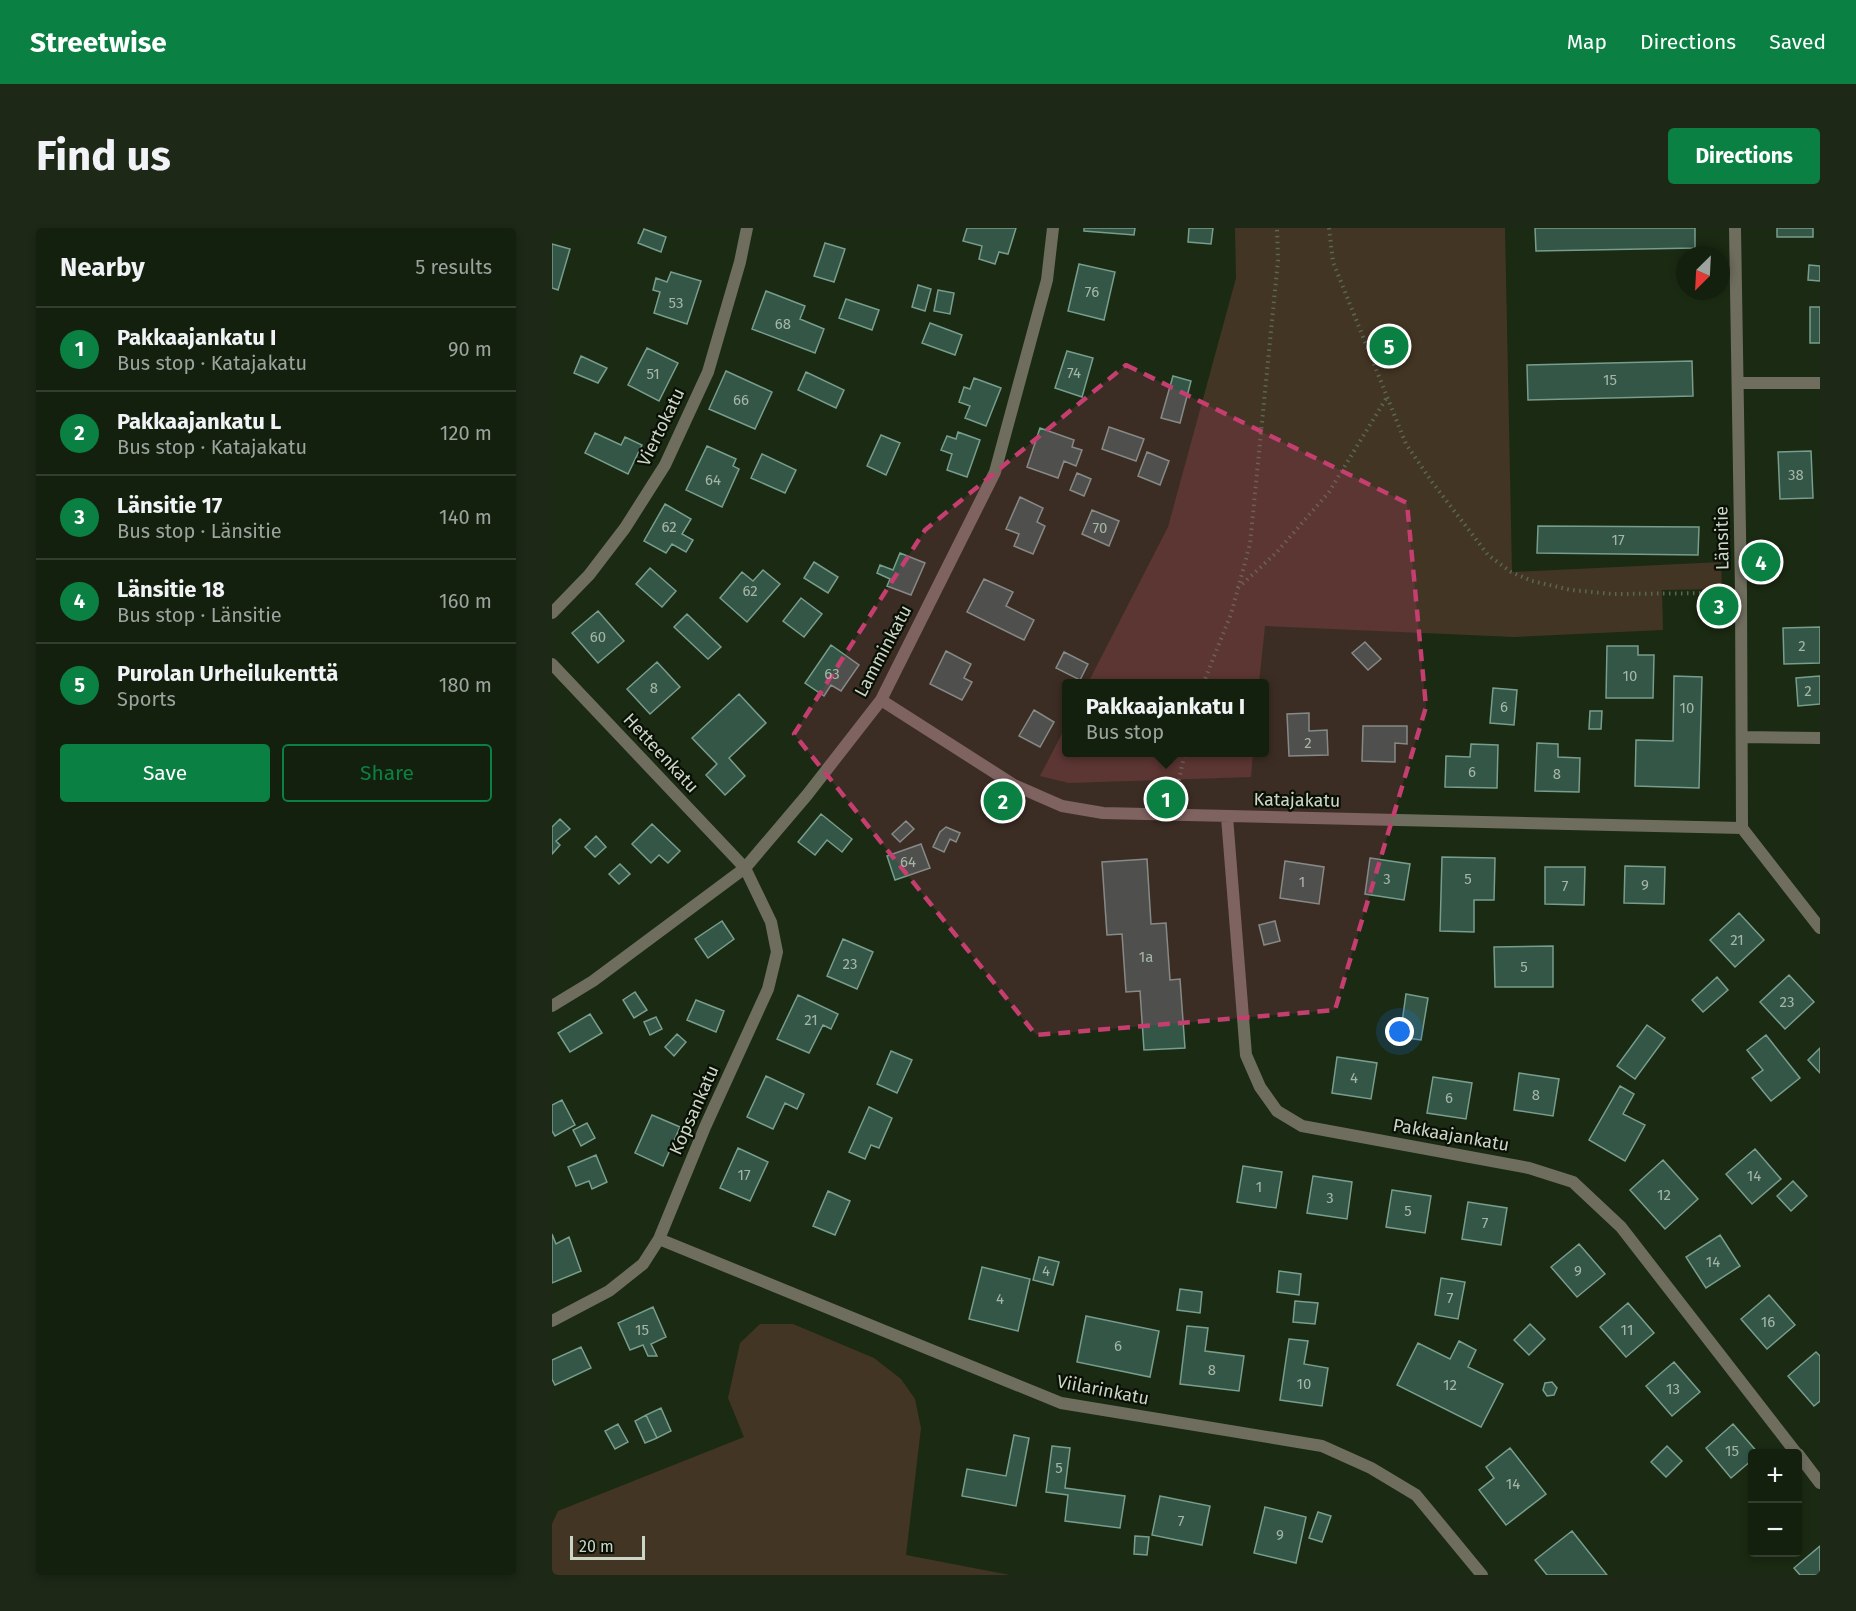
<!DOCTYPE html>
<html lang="en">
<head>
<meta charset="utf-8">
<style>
  body { margin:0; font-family:"Fira Sans",sans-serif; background:#1d2817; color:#f1f3f6 }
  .controls { position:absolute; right:18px; bottom:18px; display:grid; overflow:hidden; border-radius:6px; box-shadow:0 3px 9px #0003 }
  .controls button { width:54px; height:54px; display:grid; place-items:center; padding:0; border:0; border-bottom:2px solid #333e2e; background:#14200e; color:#f1f3f6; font:30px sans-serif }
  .compass { position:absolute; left:1124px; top:18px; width:54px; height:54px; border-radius:50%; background:#14200e; box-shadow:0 3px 9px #0003; rotate:204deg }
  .scale { position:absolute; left:18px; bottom:15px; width:75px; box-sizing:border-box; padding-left:6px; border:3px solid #ccd6c6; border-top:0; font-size:16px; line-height:21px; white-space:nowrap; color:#ccd6c6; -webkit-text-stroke:4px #0a1006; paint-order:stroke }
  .you { position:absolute; left:848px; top:804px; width:21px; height:21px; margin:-15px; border:4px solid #fff; border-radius:50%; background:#1a73e8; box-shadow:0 0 0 9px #1a73e833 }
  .badge { display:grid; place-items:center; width:39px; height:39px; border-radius:50%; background:#0b8043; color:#fff; font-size:20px; font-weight:700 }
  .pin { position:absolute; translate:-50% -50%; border:3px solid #fff; box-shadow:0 2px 6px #0006 }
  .popup { position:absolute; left:510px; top:451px; width:207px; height:78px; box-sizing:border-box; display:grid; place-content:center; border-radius:6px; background:#14200e; filter:drop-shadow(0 2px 4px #0005); font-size:20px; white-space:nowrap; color:#9da39e }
  .popup b { font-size:22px; color:#f1f3f6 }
  .popup::after { content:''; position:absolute; left:50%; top:100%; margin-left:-12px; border:12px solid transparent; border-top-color:#14200e }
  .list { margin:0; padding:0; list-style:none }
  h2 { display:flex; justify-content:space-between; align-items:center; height:78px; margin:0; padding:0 24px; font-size:26px }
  h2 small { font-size:20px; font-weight:400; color:#9da39e }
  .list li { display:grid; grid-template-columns:39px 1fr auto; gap:18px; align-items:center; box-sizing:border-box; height:84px; padding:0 24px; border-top:2px solid #333e2e }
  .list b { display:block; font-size:22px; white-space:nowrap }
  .list p { margin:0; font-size:20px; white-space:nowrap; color:#9da39e }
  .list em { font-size:20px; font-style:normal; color:#9da39e }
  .actions { display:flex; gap:12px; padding:18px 24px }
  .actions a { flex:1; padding:14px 0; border:2px solid #0b8043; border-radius:6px; text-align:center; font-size:21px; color:#0b8043 }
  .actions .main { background:#0b8043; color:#fff }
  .map { position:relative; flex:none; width:1268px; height:1347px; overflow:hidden; border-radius:6px }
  header { display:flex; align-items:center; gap:36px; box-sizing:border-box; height:84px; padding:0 30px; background:#0b8043; color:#fff }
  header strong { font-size:28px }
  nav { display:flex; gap:33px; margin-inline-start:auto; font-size:21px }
  .intro { display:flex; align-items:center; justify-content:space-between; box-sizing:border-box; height:144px; padding:0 36px }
  h1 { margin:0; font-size:42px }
  .button { padding:15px 27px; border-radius:6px; background:#0b8043; color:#fff; font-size:21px; font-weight:700 }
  main { display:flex; gap:36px; padding:0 36px }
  aside { flex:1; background:#14200e; border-radius:6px; box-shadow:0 3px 9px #0003 }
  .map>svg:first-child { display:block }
  .green { fill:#433523 }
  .building { fill:#335647; stroke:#789d8c; stroke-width:1.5 }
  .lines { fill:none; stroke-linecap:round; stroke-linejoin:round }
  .path { stroke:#5a6852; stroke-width:4; stroke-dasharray:1.5 4.5; stroke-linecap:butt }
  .minor { stroke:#6e6d5e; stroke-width:12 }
  .marked { fill:#c43e70; fill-opacity:0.2; stroke:#c43e70; stroke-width:4.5; stroke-dasharray:12 8; stroke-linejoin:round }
  .labels { text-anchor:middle; stroke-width:4.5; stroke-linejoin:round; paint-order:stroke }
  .number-label { font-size:15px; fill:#a6b6a6 }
  .street-label { font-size:18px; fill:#ccd6c6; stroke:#0a1006 }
</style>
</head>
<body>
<header>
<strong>Streetwise</strong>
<nav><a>Map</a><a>Directions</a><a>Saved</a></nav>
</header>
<div class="intro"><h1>Find us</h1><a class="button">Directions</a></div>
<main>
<aside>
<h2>Nearby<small>5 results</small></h2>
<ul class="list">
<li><span class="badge">1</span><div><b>Pakkaajankatu I</b><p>Bus stop · Katajakatu</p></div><em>90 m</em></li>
<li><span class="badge">2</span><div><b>Pakkaajankatu L</b><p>Bus stop · Katajakatu</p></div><em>120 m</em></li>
<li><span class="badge">3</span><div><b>Länsitie 17</b><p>Bus stop · Länsitie</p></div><em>140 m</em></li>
<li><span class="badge">4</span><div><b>Länsitie 18</b><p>Bus stop · Länsitie</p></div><em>160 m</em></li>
<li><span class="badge">5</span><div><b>Purolan Urheilukenttä</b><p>Sports</p></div><em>180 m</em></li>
</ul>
<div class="actions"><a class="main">Save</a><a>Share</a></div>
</aside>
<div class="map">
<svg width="1268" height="1347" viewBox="0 0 1268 1347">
  <rect width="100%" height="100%" fill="#1b2a12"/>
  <path class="green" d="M683,0H953L960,344L1169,334L1170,361L1110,362L1111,402L962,409L713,398L707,455H536L616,299L684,50Z
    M515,496V524L701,525L699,549L517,555L488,548Z
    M208,1096H241L322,1130L349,1151L363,1171L369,1200L354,1327L458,1347H0V1296L6,1283L192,1209L176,1170L188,1115Z"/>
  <path class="building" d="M415,0H464L456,26L447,24L443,36L427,31L430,18L411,13Z
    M532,0H583L582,7L532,3Z
    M637,0H661L659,16L636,14Z
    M983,0H1143V20L984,23Z
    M1225,0H1261V9H1225Z
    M92,1L114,9L109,24L86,15Z
    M273,15L293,21L282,54L262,48Z
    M0,16L18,21L6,62L0,60Z
    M527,36L563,44L552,92L516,83Z
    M1257,37L1268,38V53L1256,52Z
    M119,44L149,53L135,96L102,85L108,64L101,62L104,50L115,54Z
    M366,57L379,61L373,83L360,79Z
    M386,62L402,65L398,86L382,83Z
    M214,63L253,78L248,91L272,101L263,125L200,101Z
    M294,71L327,82L320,102L287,90Z
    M1258,79H1268V115H1258Z
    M378,95L410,107L403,127L370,115Z
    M95,120L126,135L107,173L76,157Z
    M515,123L541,130L530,169L503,160Z
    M29,128L55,140L46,155L22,145Z
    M1140,133L1141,168L976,172L975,137Z
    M174,143L220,164L203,201L157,181Z
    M254,144L292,162L284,180L246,162Z
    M621,148L639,153L628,195L609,190Z
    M422,150L449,160L434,198L413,190L418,178L407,174L412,159L418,161Z
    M557,199L592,211L584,233L550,221Z
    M488,200L522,212L520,219L530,222L524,238L512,233L506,250L475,239Z
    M406,204L428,212L415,249L395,242L400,226L389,222L395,208L404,211Z
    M43,205L69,217L73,209L90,217L76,246L33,225Z
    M329,207L348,215L334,247L315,238Z
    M155,218L184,231L181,238L187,241L170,279L134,262Z
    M1259,223L1261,270L1228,271L1226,224Z
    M595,224L617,233L608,257L586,248Z
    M210,226L244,242L233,265L199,250Z
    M525,245L539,251L532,268L518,262Z
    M468,269L491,280L485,294L493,298L481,326L462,318L467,306L454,301Z
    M113,276L139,291L130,306L141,312L134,324L120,316L114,325L92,313Z
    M540,282L567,293L557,318L530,306Z
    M986,298L1147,299L1146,327L985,325Z
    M348,325L373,335L359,367L335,358L338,351L325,345L328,337L341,342Z
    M262,334L286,349L276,365L252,350Z
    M98,340L124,363L110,379L84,356Z
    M211,342L228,356L195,394L168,370L190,344L201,353Z
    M432,351L461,364L454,378L482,392L472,412L415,384Z
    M249,370L270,386L252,409L231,393Z
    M46,383L72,413L46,435L20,405Z
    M135,386L169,419L156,431L122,399Z
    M1268,399V435L1232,436L1231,400Z
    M813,414L829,431L816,442L800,425Z
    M279,417L307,437L289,463L279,457L272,468L253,455Z
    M1055,418H1086V427H1102L1101,470H1054Z
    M394,423L419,436L412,450L420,454L410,472L378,456Z
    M512,424L536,436L528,452L504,440Z
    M105,434L128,459L98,486L75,461Z
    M1122,448L1150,449L1147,560L1083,558L1084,512L1121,513Z
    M1268,448V476L1246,478L1244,450Z
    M941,460L965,462L962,497L938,495Z
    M187,466L214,495L177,530L193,548L173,567L154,547L165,536L140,510Z
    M482,482L502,494L488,519L467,508Z
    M1038,483H1050L1049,501H1037Z
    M757,485V503L775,502L776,527L737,528L735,486Z
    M811,498H855V516L843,515V534L810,533Z
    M985,515L1006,516V529L1028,530L1027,564L983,563Z
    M919,516L946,517L945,560L893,559L894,528L918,529Z
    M269,586L300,611L290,624L275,612L263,627L246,614Z
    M8,591L18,601L4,613L8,617L0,626V599Z
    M354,593L362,601L348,614L340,606Z
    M100,596L128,623L116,635L107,627L99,635L80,616Z
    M394,599L408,605L404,614L398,611L392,624L381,619L388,604Z
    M44,608L54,619L43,629L33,619Z
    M369,616L378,640L343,652L335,628Z
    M890,629L943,630L942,672H922V704L888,703Z
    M818,630L858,636L852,672L813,666Z
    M595,631L599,696L614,695L618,752L628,751L633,820L592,822L588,763L574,764L570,706L555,707L550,634Z
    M733,633L772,639L767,676L728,670Z
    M68,636L78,646L67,656L57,646Z
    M1073,638L1113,639L1112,676L1072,675Z
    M993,639H1033L1032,677L993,676Z
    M1187,685L1212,712L1183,739L1158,712Z
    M170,693L182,711L156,730L143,711Z
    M723,693L728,713L712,717L707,697Z
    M291,711L321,724L305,761L275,748Z
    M1001,718V759H943L942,719Z
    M1237,747L1262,774L1233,801L1208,774Z
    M1165,749L1176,762L1151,784L1140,772Z
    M83,764L95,782L82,790L71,772Z
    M854,766L876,770L869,812L848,809Z
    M246,767L286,786L279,801L271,797L257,825L225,811Z
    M144,772L172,783L164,804L135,792Z
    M38,786L50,805L18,824L6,805Z
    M104,789L110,801L98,807L92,794Z
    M1095,797L1113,810L1083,851L1065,838Z
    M125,806L134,814L122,828L113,819Z
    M1214,807L1248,850L1219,873L1200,850L1211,842L1195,822Z
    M1268,820V845L1256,832Z
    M339,823L360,832L345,865L325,856Z
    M785,829L825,835L819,871L780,865Z
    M967,845L1007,851L1001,888L962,882Z
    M214,848L252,866L245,881L233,875L221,901L195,889Z
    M881,849L920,855L914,891L875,885Z
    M1068,858L1082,866L1071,886L1093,897L1073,933L1037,912Z
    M10,872L23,897L3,908L0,903V877Z
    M317,879L340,890L327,920L319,917L313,931L297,924Z
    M100,887L128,899L111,938L83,925Z
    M35,895L43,910L29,918L21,902Z
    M186,920L216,934L198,973L168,960Z
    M1203,921L1229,951L1200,976L1174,946Z
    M44,927L55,954L40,961L37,953L24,958L16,939Z
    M1111,932L1146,971L1113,1001L1078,962Z
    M691,938L730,944L724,980L685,974Z
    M761,948L800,954L795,991L755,985Z
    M1241,953L1255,968L1239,983L1225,968Z
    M840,962L879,968L873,1005L834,999Z
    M276,963L298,973L283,1007L261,998Z
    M916,974L955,980L949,1017L910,1011Z
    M0,1006L4,1016L17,1009L29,1043L0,1055Z
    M1168,1007L1188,1038L1154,1060L1134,1029Z
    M1027,1016L1053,1046L1025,1069L999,1039Z
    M487,1029L507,1034L501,1057L481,1052Z
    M430,1039L478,1051L466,1103L417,1091Z
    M727,1043L749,1046L747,1067L725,1064Z
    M889,1050L913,1054L906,1091L883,1087Z
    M628,1061L650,1064L648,1085L625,1082Z
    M1217,1067L1243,1097L1215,1121L1189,1091Z
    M743,1073L766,1075L763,1096L741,1094Z
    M1076,1075L1102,1105L1074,1129L1048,1099Z
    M101,1079L114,1109L99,1116L105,1128H96L91,1117L78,1122L66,1095Z
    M534,1088L607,1103L598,1149L525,1134Z
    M978,1096L993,1111L977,1127L962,1112Z
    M635,1098L656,1100L653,1123L692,1128L687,1163L628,1156Z
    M737,1111L756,1113L752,1136L776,1140L770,1178L728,1172Z
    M907,1113L924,1122L916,1139L951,1156L929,1199L845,1157L866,1115L898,1131Z
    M29,1119L39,1140L3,1157L0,1151V1132Z
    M1264,1124L1268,1128V1173L1262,1178L1236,1148Z
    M1122,1134L1148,1164L1120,1188L1094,1158Z
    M1000,1154L1005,1160L1002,1167L995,1168L991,1162L993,1155Z
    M109,1180L119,1203L105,1210L94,1187Z
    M94,1187L105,1210L93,1215L83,1193Z
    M66,1196L76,1214L63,1221L53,1203Z
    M1181,1196L1207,1226H1200V1232L1179,1250L1154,1220Z
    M462,1207L477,1210L464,1278L410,1268L415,1241L454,1248Z
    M500,1218L518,1220L513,1260L573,1268L568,1300L513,1293L516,1267L494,1264Z
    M1115,1218L1130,1233L1114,1249L1099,1234Z
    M958,1220L994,1266L954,1297L927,1262L942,1250L934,1239Z
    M608,1268L658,1278L650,1317L600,1307Z
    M713,1279L754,1289L744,1335L702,1325Z
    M766,1284L779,1288L770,1314L757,1310Z
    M1020,1303L1055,1347H995L983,1332Z
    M583,1308L597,1309L595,1327L582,1326Z
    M1268,1318V1347H1248L1242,1340Z"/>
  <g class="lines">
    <path class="path" d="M777,0L781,34L854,216L880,254L936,327L959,344L980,353L1019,362L1061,366L1173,365
      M686,360L724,325L777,264L835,169
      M651,456L679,386L698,316L726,32L725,0
      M623,570L633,524"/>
    <path class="minor" d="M1183,0L1189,365L1190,600L1268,700
      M1186,155H1268
      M0,385L37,347L73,300L113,237L156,144L188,34L195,0
      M0,436L193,640L219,694L225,724L216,761L153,899L107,1011L91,1036L57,1063L0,1093
      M329,472L462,557L510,578L551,585L1190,600
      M1191,509L1268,510
      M675,589L694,827L708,859L725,883L750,898L977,940L1021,954L1069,999L1245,1226
      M0,778L41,753L193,640L255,567L329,472L443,244L495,52L501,0
      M107,1011L509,1175L770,1218L819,1240L864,1267L930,1347
      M1246,1226L1268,1255"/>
  </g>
  <path class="marked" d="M574,137L855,275L874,479L783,782L484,807L242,506L373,302Z"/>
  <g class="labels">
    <g class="number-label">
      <text x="540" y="69">76</text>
      <text x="124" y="80">53</text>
      <text x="231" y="101">68</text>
      <text x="522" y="150">74</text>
      <text x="101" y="151">51</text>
      <text x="1058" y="157">15</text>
      <text x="189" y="177">66</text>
      <text x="1244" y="252">38</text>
      <text x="161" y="257">64</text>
      <text x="117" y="304">62</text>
      <text x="548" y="305">70</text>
      <text x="1066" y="317">17</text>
      <text x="198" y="368">62</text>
      <text x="46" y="414">60</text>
      <text x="1250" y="423">2</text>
      <text x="280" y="451">63</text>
      <text x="1078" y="453">10</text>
      <text x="102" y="465">8</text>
      <text x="1256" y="468">2</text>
      <text x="952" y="484">6</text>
      <text x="1135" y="485">10</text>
      <text x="756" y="520">2</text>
      <text x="920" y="549">6</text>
      <text x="1005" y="551">8</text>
      <text x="356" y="639">64</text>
      <text x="835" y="656">3</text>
      <text x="916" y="656">5</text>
      <text x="750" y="659">1</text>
      <text x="1093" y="662">9</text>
      <text x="1013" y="663">7</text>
      <text x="1185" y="717">21</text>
      <text x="594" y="734">1a</text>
      <text x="298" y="741">23</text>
      <text x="972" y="744">5</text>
      <text x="1235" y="779">23</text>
      <text x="259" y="797">21</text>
      <text x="802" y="855">4</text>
      <text x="984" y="872">8</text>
      <text x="897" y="875">6</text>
      <text x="192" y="952">17</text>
      <text x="1202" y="953">14</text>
      <text x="707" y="964">1</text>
      <text x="1112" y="972">12</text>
      <text x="778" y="975">3</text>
      <text x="856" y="988">5</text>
      <text x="933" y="1000">7</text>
      <text x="1161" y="1039">14</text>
      <text x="494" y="1048">4</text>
      <text x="1026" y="1048">9</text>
      <text x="898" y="1075">7</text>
      <text x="448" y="1076">4</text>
      <text x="1216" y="1099">16</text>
      <text x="90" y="1107">15</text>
      <text x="1075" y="1107">11</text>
      <text x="566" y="1123">6</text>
      <text x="660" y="1147">8</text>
      <text x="752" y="1161">10</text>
      <text x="898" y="1162">12</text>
      <text x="1121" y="1166">13</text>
      <text x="1180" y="1228">15</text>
      <text x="507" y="1245">5</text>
      <text x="961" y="1261">14</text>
      <text x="629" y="1298">7</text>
      <text x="728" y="1312">9</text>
    </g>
    <g class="street-label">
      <text transform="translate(109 199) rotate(-64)" y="6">Viertokatu</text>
      <text transform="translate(1170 310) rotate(-91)" y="6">Länsitie</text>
      <text transform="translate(331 423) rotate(-62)" y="6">Lamminkatu</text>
      <text transform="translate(109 525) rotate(47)" y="6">Hetteenkatu</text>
      <text transform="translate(745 572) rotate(1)" y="6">Katajakatu</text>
      <text transform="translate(142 882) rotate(-66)" y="6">Kopsankatu</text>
      <text transform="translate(899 907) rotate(10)" y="6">Pakkaajankatu</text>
      <text transform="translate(551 1162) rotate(11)" y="6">Viilarinkatu</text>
    </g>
  </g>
</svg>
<div class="controls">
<button>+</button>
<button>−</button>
</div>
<svg class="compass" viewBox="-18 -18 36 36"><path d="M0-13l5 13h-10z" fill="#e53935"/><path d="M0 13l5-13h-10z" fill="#9da39e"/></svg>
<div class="scale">20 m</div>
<div class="you"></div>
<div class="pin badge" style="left:614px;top:571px">1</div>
<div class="popup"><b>Pakkaajankatu I</b>Bus stop</div>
<div class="pin badge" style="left:451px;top:573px">2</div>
<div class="pin badge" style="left:1167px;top:378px">3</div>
<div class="pin badge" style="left:1209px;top:334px">4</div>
<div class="pin badge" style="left:837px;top:118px">5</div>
</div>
</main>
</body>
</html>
